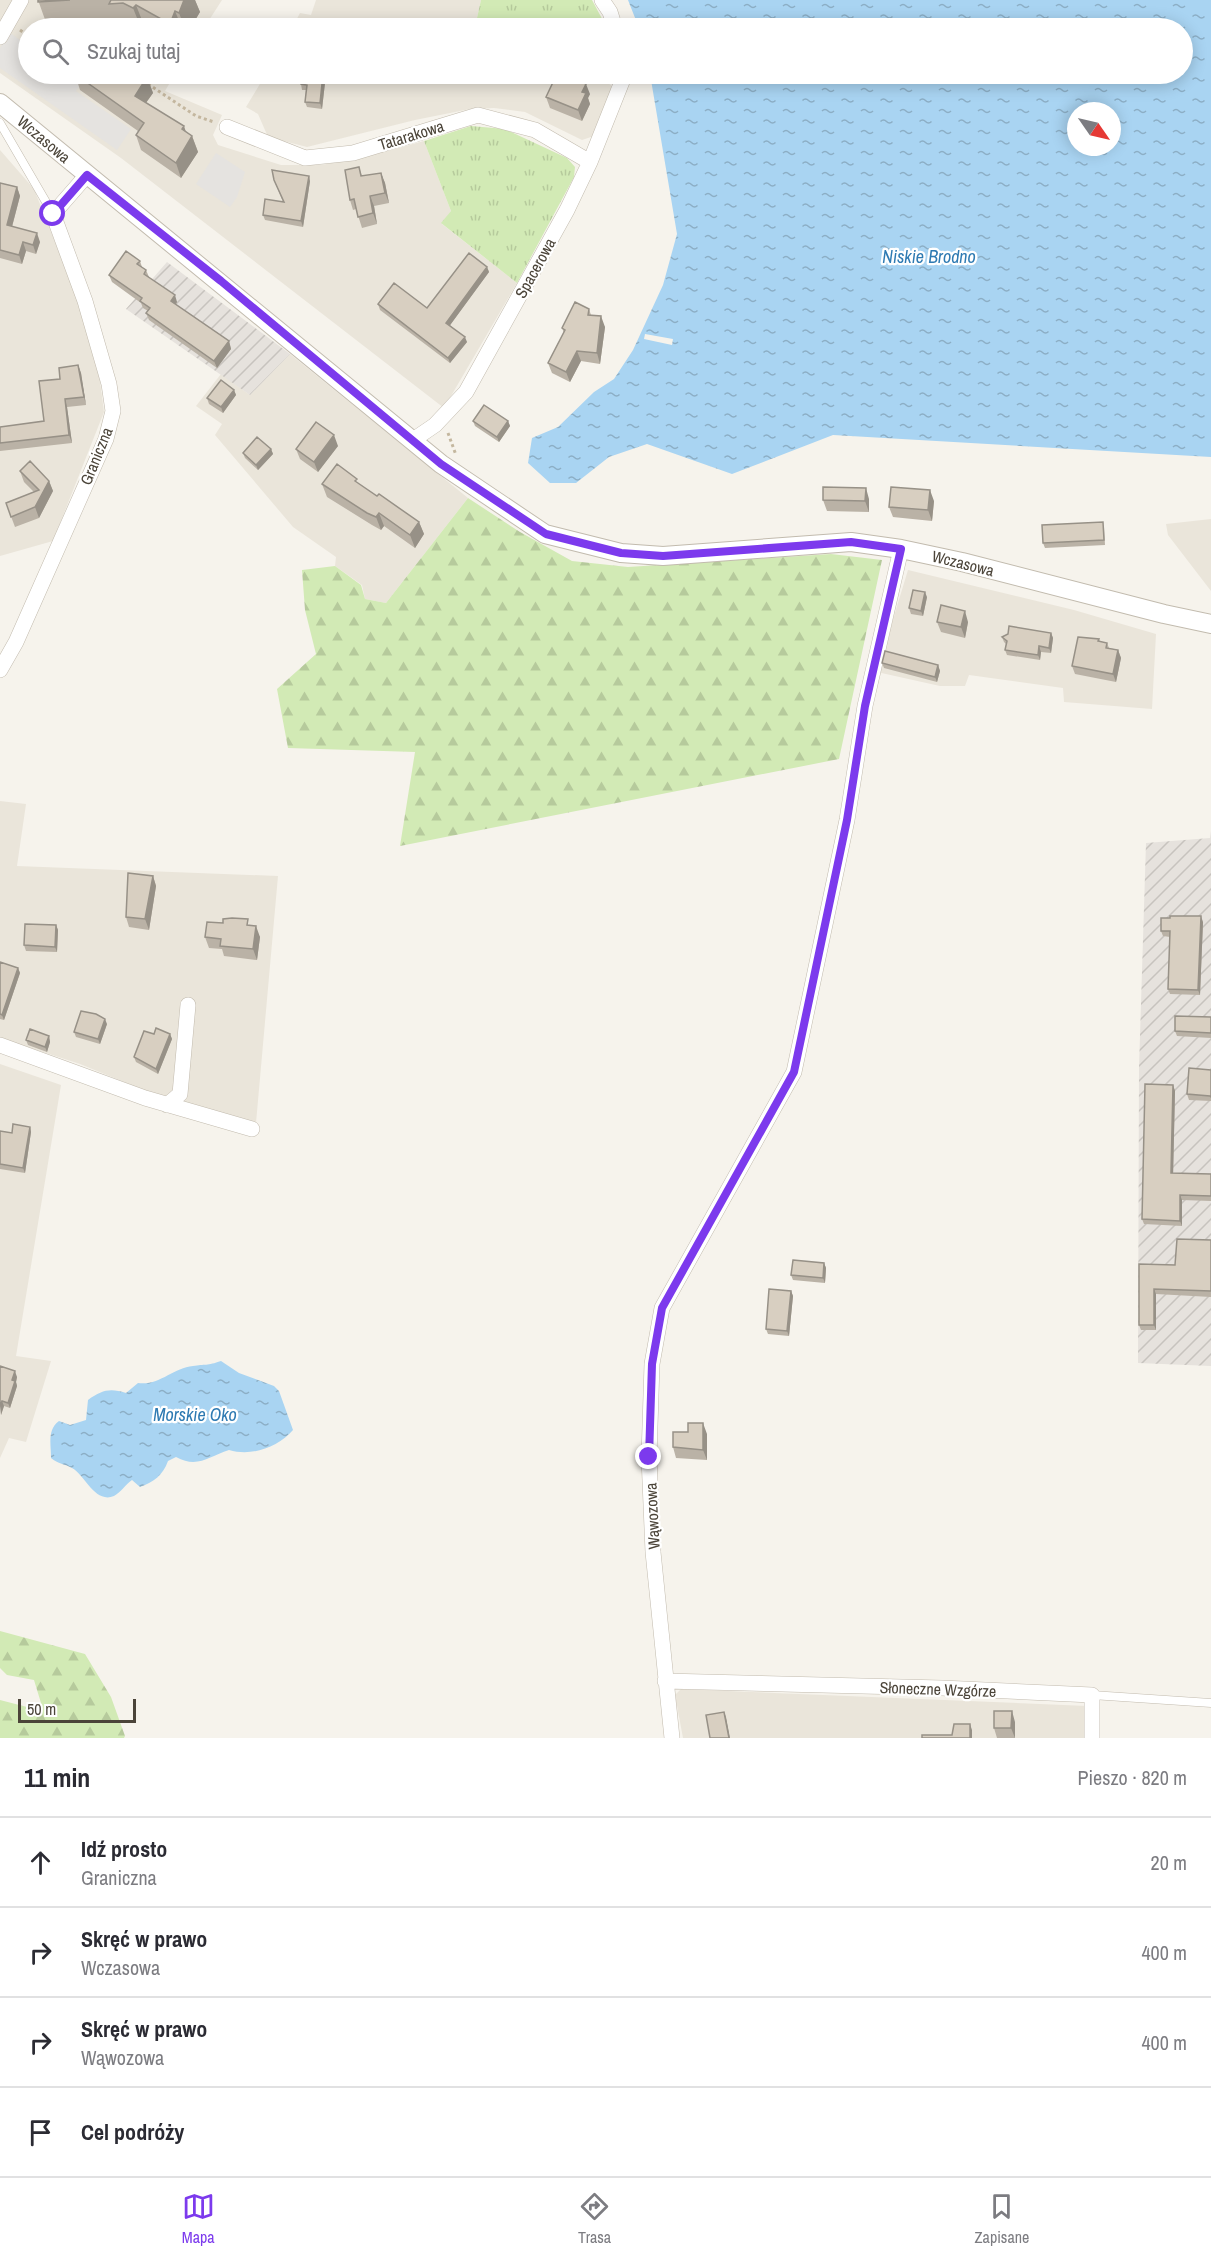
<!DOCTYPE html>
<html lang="pl">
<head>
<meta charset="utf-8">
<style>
  body { margin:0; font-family:"Archivo Narrow",sans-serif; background:#f2f2f3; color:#2b2b33 }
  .compass { position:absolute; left:1067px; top:102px; width:54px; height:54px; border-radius:50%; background:#fff; box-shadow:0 3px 15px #0003; rotate:124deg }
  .scale { position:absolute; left:18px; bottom:15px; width:118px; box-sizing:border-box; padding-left:6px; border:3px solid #4b4439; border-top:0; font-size:16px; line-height:21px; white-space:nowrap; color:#4b4439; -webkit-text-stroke:4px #fff; paint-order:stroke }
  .stop { position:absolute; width:18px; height:18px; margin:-14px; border:4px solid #7c3aed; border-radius:50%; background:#fff }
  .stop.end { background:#7c3aed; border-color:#fff; box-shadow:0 2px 6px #0008 }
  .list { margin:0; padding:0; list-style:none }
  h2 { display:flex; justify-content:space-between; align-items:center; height:78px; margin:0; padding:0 24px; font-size:26px }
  h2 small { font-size:20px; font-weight:400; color:#7c7c81 }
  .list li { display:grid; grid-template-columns:39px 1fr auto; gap:18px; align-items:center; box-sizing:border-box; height:90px; padding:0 24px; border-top:2px solid #e1e1e2 }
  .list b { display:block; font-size:22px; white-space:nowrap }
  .list p { margin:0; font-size:20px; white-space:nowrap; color:#7c7c81 }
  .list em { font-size:20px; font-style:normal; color:#7c7c81 }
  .icon { flex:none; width:33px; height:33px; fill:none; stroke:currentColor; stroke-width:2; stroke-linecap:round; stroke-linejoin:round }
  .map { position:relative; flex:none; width:1211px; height:1738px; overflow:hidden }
  .search { position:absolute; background:#fff; box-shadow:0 3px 15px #0003; left:18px; right:18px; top:18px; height:66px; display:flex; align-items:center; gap:15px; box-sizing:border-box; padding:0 21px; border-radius:33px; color:#7c7c81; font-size:22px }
  .sheet { height:438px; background:#fff }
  nav { display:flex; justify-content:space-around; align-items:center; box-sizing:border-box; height:84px; border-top:2px solid #e1e1e2; background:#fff; font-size:16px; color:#7c7c81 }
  nav a { display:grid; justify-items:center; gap:3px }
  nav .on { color:#7c3aed }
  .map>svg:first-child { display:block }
  .residential { fill:#eae5da }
  .industrial { fill:url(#industrial-furrows) }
  .grass { fill:url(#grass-tufts) }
  .forest { fill:url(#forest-firs) }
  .parking { fill:#e5e3e0 }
  .water { fill:url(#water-ripples); fill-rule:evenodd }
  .pier { fill:#f6f3ec }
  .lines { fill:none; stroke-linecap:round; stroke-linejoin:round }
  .service-casing { stroke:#c2bbae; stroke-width:9 }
  .minor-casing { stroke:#c2bbae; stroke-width:16 }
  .tertiary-casing { stroke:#c2bbae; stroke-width:20 }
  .path { stroke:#c4b79f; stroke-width:3; stroke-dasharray:3 3; stroke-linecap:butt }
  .service { stroke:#fff; stroke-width:8 }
  .minor { stroke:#fff; stroke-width:15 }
  .tertiary { stroke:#fff; stroke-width:18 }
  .wall { fill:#bab2a6 }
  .shaded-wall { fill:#979187 }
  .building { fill:#d8cfc1; stroke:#979187; stroke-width:1.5 }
  .route { stroke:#7c3aed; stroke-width:8 }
  .labels { text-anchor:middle; stroke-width:4.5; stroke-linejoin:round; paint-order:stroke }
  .street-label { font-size:16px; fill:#4b4439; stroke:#fff }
  .water-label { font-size:18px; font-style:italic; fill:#2e7ab2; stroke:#fff }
</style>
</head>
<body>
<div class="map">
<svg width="1211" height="1738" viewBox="0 0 1211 1738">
  <defs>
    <pattern id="industrial-furrows" width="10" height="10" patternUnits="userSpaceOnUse" patternTransform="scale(1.5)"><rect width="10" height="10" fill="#e6e2dd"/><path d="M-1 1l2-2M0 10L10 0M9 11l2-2" fill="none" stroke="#c7c3be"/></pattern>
    <pattern id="grass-tufts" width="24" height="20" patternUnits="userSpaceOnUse" patternTransform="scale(1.5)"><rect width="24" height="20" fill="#d2eab5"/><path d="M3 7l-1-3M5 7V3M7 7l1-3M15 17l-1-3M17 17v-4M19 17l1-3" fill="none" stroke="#b6ca9c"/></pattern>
    <pattern id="forest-firs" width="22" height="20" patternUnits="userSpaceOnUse" patternTransform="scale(1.5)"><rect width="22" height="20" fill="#d2eab5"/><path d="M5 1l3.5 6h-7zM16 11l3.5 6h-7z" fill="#b6ca9c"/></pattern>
    <pattern id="water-ripples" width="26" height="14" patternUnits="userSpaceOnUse" patternTransform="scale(1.5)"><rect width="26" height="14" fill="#a9d4f2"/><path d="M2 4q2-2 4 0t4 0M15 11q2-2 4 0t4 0" fill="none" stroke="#8caec5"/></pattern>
  </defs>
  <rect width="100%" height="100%" fill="#f6f3ec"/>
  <path class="residential" d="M0,0H222L204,28H28V74H175L165,91L222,115L213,135L218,145L281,165H321L364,157L424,141L451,211L442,224L517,283L444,408L121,158L0,73Z
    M316,0H481L475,27L486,28H292L300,13L311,15Z
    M266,74H592L611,85L612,91L594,136L582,140L525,112L494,108L470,109L415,120L307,147L268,137L258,114L246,107Z
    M0,150L34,189L95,343L104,412L53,541L0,556Z
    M290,354L468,498L386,603L365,599L362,585L335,566L336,557L293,527L215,435L222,424L196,406L221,374L250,395Z
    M1211,519V591L1168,535L1166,524Z
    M908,570L1074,610L1156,634L1152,709L1064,702L1063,688L969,675L965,686H940L877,672Z
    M0,801L26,804L17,866L278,876L256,1123L178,1104L80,1064L0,1038Z
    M0,1064L61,1085L16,1356L51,1361L26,1442L9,1438L0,1458Z
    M681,1689L1087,1706V1738H683L675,1695Z"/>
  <path class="industrial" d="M167,262L290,354L250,395L126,309Z
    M1211,831V1366L1138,1363L1139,1068L1146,843L1210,838Z"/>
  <path class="grass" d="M481,0H592L607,28L475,27Z
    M471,126L505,129L567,158L575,167L574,177L517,283L441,223L451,211L424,141Z"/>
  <path class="forest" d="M468,498L520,532L572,561L628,567L831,554L882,560L839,759L400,846L415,752L288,748L277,689L316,654L305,610L302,570L335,566L361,585L365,599L386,603Z
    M0,1631L85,1654L111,1697L125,1736L124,1738H0V1700L27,1707L41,1703L34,1680L7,1675L0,1668Z"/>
  <path class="parking" d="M9,32L28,46V74H67L81,84L76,91L131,129L117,150L0,68V48Z
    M216,153L245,172L237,197L230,207L196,184Z"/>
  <path class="water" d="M628,0H1211V457L833,435L732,474L647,444L609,457L576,483H550L528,463L532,438L558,427L594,392L614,379L633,350L663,285L677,234L650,74H1182V28H639ZM1076,111H1112V147H1076Z
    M221,1361L239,1373L274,1386L279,1391L293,1430C278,1447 252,1457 229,1450C209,1456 198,1469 176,1457L168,1461C163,1475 154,1482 140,1487L132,1480C126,1484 120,1493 114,1496C95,1504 85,1475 72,1468C65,1464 58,1464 51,1458C51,1444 47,1430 59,1421L70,1425L86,1420L88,1400C102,1390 110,1388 126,1393L138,1383C159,1386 173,1368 193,1366C205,1364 207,1366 221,1361Z"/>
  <path class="pier" d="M645,334L673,339L672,345L644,339Z"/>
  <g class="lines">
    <defs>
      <path id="service" d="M0,123L53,214
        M1092,1695L1211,1703"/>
      <path id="minor" d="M602,0L610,12L615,28
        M0,37L21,0
        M227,127L305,158L353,153L478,115L535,130L590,162
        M413,440L435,425L466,392L567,210L590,162L625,74
        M0,670L16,642L106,439L113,411L109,384L85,301L53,214L87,175
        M0,1045L145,1098L252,1129
        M167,1105L180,1094L188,1005
        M665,1681L942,1688L1092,1695V1738
        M672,1738L653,1552L649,1457L652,1364L662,1308L794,1072L847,820L865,706L901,549"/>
      <path id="tertiary" d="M0,103L441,464L545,534L621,553L663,556L851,542L901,549L962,562L1164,614L1211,624"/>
    </defs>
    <use href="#service" class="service-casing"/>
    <use href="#minor" class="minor-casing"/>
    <use href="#tertiary" class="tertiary-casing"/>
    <path class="path" d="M20,30L28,36
      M148,84L196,116L214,122
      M448,433L456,455"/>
    <use href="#service" class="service"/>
    <use href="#minor" class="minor"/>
    <use href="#tertiary" class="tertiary"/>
  </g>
  <path class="wall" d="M38,0H195L200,12L194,22L196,28H48Z
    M75,74L147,77L153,93L146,103L192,136L198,152L181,178L141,150L136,135L138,131L80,90Z
    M292,74H326L322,109L307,107L305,102L306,90H302L301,84V80L294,79Z
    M590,94L588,98L590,104L582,121L550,108L546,97Z
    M359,167L362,176L381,173L385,183L389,203L374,206L377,224L362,228L356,209L353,210L350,200Z
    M274,180L310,181L303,227L265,220L263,215L283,202Z
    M0,183L17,187L20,196L12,227L40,242L36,254L26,251L22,264L0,258Z
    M140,261L142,267L146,270L149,277L177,302L176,305L229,341L231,349L217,368L149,320L146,313L148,311L143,308L141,303L112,282L109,275Z
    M487,267L489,272L450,325L467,342L450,363L380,310L378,304L427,308Z
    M589,309L591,315L605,327L600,364L581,361L570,382L552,373L548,363L564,333L562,328Z
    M78,365L81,373L86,405L67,407L72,443L0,451V427L44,421L60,379Z
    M234,390L236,395L223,413L209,404L207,398Z
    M473,421H508L510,426L499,442L475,426Z
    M338,446L318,472L300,459L296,449Z
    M271,449L273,454L258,470L245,458L243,453Z
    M20,471L49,481L53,491L39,518L15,527L6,503L34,492L24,482Z
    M322,484L419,522L424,534L415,548L384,526L381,530L372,525L327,497Z
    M869,499V512L827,511L823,500Z
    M934,501L932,521L893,517L889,507Z
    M1104,527L1105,545L1045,548L1043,543Z
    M927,597L923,616L911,614L909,608Z
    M937,622H968L965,638L941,632Z
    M1051,633L1053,638L1051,653L1041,652L1040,660L1007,655L1005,650L1006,644L1004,642L1002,637Z
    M1099,639L1100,642L1107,643L1109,648L1118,650L1121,658L1116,682L1075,674L1072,666Z
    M882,663L938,665L940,671L937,682L884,668Z
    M153,876L156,886L149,930L129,927L126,917Z
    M1170,918L1203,922L1200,995L1170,994L1168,989L1170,937L1163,936L1161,931Z
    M56,925L58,930L57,952L26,951L24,945Z
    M250,926L260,937L257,960L224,956L222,949L209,948L205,937Z
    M0,962L18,968L20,973L4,1020L0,1019Z
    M1211,1017V1038L1177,1036L1175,1031Z
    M107,1024L100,1044L76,1037L74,1032Z
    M154,1034H170L172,1039L158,1074L136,1062L134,1057Z
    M49,1036L50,1042L47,1052L28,1045L26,1040Z
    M1211,1070V1101L1189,1100L1187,1094Z
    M1173,1085L1175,1091L1173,1173L1211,1174V1201L1182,1200V1226L1144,1224L1142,1219Z
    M30,1127L31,1132L25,1173L0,1169V1131L12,1133Z
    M1211,1240V1297L1156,1294V1330H1141L1139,1325V1264L1175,1265Z
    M824,1263L826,1268L825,1283L793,1280L791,1275Z
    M791,1291L793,1296L789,1336L768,1334L766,1329Z
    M0,1366L17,1377L16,1382L17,1386L10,1408L4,1406L1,1415Z
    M707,1434V1460L676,1458L673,1447Z
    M1015,1722V1738H997L994,1728Z"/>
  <path class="shaded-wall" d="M182,0H195L200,12L194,22L196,28H185L179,13Z
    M136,5L145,28H141L133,8Z
    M175,11L182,28H172L170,24Z
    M323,74H326L322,109L320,103Z
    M147,77L153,93L140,111L135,96Z
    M586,84L590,94L588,98L590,104L582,121L578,110L582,92Z
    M184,126L189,141L192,136L198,152L181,178L176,163L182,129Z
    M381,173L385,183L389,203L385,193Z
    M309,176L310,181L303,227L301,221Z
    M17,187L20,196L10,234L7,225Z
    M370,196L374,206L377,224L373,213Z
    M37,233L40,242L36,254L33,245Z
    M23,242L26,251L22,264L19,255Z
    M487,267L489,272L448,328L446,323Z
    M175,295L177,302L173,308L171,301Z
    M601,316L605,327L600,364L597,353Z
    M465,337L467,342L450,363L448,358Z
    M229,341L231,349L217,368L214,361Z
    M577,351L581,361L570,382L566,372Z
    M78,365L81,373L86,405L84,397Z
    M234,390L236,395L223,413L221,407Z
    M65,399L67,407L72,443L69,435Z
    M508,421L510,426L499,442L497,437Z
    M334,435L338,446L318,472L314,462Z
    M271,449L273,454L258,470L256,465Z
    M49,481L53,491L39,518L35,507Z
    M866,488L869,499V512L865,501Z
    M930,490L934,501L932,521L928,510Z
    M379,513L384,526L381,530L376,517Z
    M419,522L424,534L415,548L410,535Z
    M925,592L927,597L923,616L921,611Z
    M965,611L968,622L965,638L961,627Z
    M1051,633L1053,638L1051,653L1049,648Z
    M1039,646L1041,652L1040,660L1038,655Z
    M1118,650L1121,658L1116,682L1113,674Z
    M938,665L940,671L937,682L935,677Z
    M153,876L156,886L149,930L145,919Z
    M1201,916L1203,922L1200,995L1198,990Z
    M56,925L58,930L57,952L55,947Z
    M256,926L260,937L257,960L253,949Z
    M18,968L20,973L4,1020L2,1015Z
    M105,1019L107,1024L100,1044L98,1039Z
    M170,1034L172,1039L158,1074L156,1069Z
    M49,1036L50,1042L47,1052L45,1047Z
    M1173,1085L1175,1091L1173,1179L1171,1173Z
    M30,1127L31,1132L25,1173L23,1168Z
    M1180,1195L1182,1200V1226L1180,1221Z
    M824,1263L826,1268L825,1283L823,1278Z
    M1154,1289L1156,1294V1330L1154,1325Z
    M791,1291L793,1296L789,1336L787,1331Z
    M15,1371L17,1377L16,1382L17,1386L10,1408L8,1403L12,1380Z
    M2,1401L4,1406L1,1415L0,1406Z
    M703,1423L707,1434V1460L703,1450Z
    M1012,1711L1015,1722V1738L1011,1728Z
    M724,1712L726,1717L730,1738H729Z
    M970,1724L972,1730V1738H970Z"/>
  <path class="building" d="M38,0H70L38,2Z
    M111,0H184L179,13L175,11L170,24L136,5L133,8L123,3L109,4Z
    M75,74H142L147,77L135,96L184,126L182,129L192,136L176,163L136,135L144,123Z
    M292,74H323L320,103L305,102L307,85L301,84V75Z
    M565,74L586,84L582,92L586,93L578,110L546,97L555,78L562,81Z
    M359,167L361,176L381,173L385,193L370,196L373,213L358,217L354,199L350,200L345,170Z
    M272,170L309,176L301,221L263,215L265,199L284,202L274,180Z
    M0,183L17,187L7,225L37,233L33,245L23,242L19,255L0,250Z
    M126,251L140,261L137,264L146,270L144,274L175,295L171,301L229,341L214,361L146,313L150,308L140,301L142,298L109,275Z
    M469,253L487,267L446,323L465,337L448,358L378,304L394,283L427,308Z
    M575,302L589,309L588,315L601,316L597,353L577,351L566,372L548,363L565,330L562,328Z
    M78,365L84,397L65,399L69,435L0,443V427L44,421L39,381L60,379L59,368Z
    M221,380L234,390L221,407L207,398Z
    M484,405L508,421L497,437L473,421Z
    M316,422L334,435L314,462L296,449Z
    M257,437L271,449L256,465L243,453Z
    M30,461L49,481L35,507L11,517L6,503L39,490L20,471Z
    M337,464L357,479L355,481L377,496L379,494L419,522L410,535L379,513L376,517L367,513L322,484Z
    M823,487L866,488L865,501L823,500Z
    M891,487L930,490L928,510L889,507Z
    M1103,522L1104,540L1043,543L1042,525Z
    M913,590L925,592L921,611L909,608Z
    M941,605L965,611L961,627L937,622Z
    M1009,626L1051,633L1049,648L1039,646L1038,655L1005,650L1007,641L1002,637L1008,634Z
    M1078,637L1099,639L1098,641L1107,643L1106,648L1118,650L1113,674L1072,666Z
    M885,651L938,665L935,677L882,663Z
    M128,873L153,876L145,919L126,917Z
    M1170,916H1201L1198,990L1168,989L1170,931H1161V918H1170Z
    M232,918L248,919L247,925L256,926L253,949L220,946L221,939L205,937L207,922L223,923V919Z
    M25,924L56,925L55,947L24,945Z
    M0,962L18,968L2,1015L0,1014Z
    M81,1011L96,1014L105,1019L98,1039L74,1032Z
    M1175,1016L1211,1017V1033L1175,1031Z
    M156,1028L170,1034L156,1069L134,1057L144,1031L154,1034Z
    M30,1029L49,1036L45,1047L26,1040Z
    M1189,1068L1211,1070V1097L1210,1096L1187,1094Z
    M1145,1084L1173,1085L1171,1173L1211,1174V1196L1180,1195V1221L1142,1219Z
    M13,1124L30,1127L23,1168L0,1164V1131L12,1133Z
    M1177,1239L1211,1240V1291L1154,1289V1325H1139V1264L1175,1265Z
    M793,1260L824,1263L823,1278L791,1275Z
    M769,1289L791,1291L787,1331L766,1329Z
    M0,1366L15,1371L12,1380L15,1381L8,1403L2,1401L0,1406Z
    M688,1423H703V1450L673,1447V1432H688Z
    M994,1711H1012L1011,1728H994Z
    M724,1712L729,1738H710L706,1715Z
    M954,1724H970V1738H922V1735H952Z"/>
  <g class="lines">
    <path class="route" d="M53,214L87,175L221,281L441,464L546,534L621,553L663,556L851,542L901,549L865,706L847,820L794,1072L662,1308L652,1364L649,1457"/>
  </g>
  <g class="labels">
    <g class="street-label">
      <text transform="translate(411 135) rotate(-17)" y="6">Tatarakowa</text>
      <text transform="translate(44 139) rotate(40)" y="6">Wczasowa</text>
      <text transform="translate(535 268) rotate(-61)" y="6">Spacerowa</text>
      <text transform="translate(96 456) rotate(-68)" y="6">Graniczna</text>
      <text transform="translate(963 563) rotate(14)" y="6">Wczasowa</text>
      <text transform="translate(652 1516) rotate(-93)" y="6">Wąwozowa</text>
      <text transform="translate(938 1689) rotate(2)" y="6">Słoneczne Wzgórze</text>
    </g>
    <g class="water-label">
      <text x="929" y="263">Niskie Brodno</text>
      <text x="195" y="1421">Morskie Oko</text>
    </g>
  </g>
</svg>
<svg class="compass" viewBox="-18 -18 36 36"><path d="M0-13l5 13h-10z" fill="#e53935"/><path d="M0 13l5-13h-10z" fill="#7c7c81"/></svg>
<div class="scale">50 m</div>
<div class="stop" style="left:53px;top:214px"></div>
<div class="stop end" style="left:649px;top:1457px"></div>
<div class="search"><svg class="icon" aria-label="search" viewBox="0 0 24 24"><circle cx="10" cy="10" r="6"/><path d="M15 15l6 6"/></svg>Szukaj tutaj</div>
</div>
<section class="sheet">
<h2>11 min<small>Pieszo · 820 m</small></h2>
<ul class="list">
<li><svg class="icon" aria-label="ahead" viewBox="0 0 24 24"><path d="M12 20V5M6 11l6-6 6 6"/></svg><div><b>Idź prosto</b><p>Graniczna</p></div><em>20 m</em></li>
<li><svg class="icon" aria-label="right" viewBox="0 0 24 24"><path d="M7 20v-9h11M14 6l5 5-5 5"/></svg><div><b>Skręć w prawo</b><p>Wczasowa</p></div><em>400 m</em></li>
<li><svg class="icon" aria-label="right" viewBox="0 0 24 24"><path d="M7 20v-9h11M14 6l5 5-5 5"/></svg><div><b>Skręć w prawo</b><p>Wąwozowa</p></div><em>400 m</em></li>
<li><svg class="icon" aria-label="arrive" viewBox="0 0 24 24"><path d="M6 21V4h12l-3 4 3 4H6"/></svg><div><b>Cel podróży</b></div></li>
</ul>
</section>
<nav>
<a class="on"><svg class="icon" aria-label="map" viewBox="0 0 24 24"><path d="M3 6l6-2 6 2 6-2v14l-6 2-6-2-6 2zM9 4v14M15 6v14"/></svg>Mapa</a>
<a><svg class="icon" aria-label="directions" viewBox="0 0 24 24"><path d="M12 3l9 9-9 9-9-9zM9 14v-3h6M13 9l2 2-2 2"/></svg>Trasa</a>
<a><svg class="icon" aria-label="saved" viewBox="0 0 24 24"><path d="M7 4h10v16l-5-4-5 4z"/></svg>Zapisane</a>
</nav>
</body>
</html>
